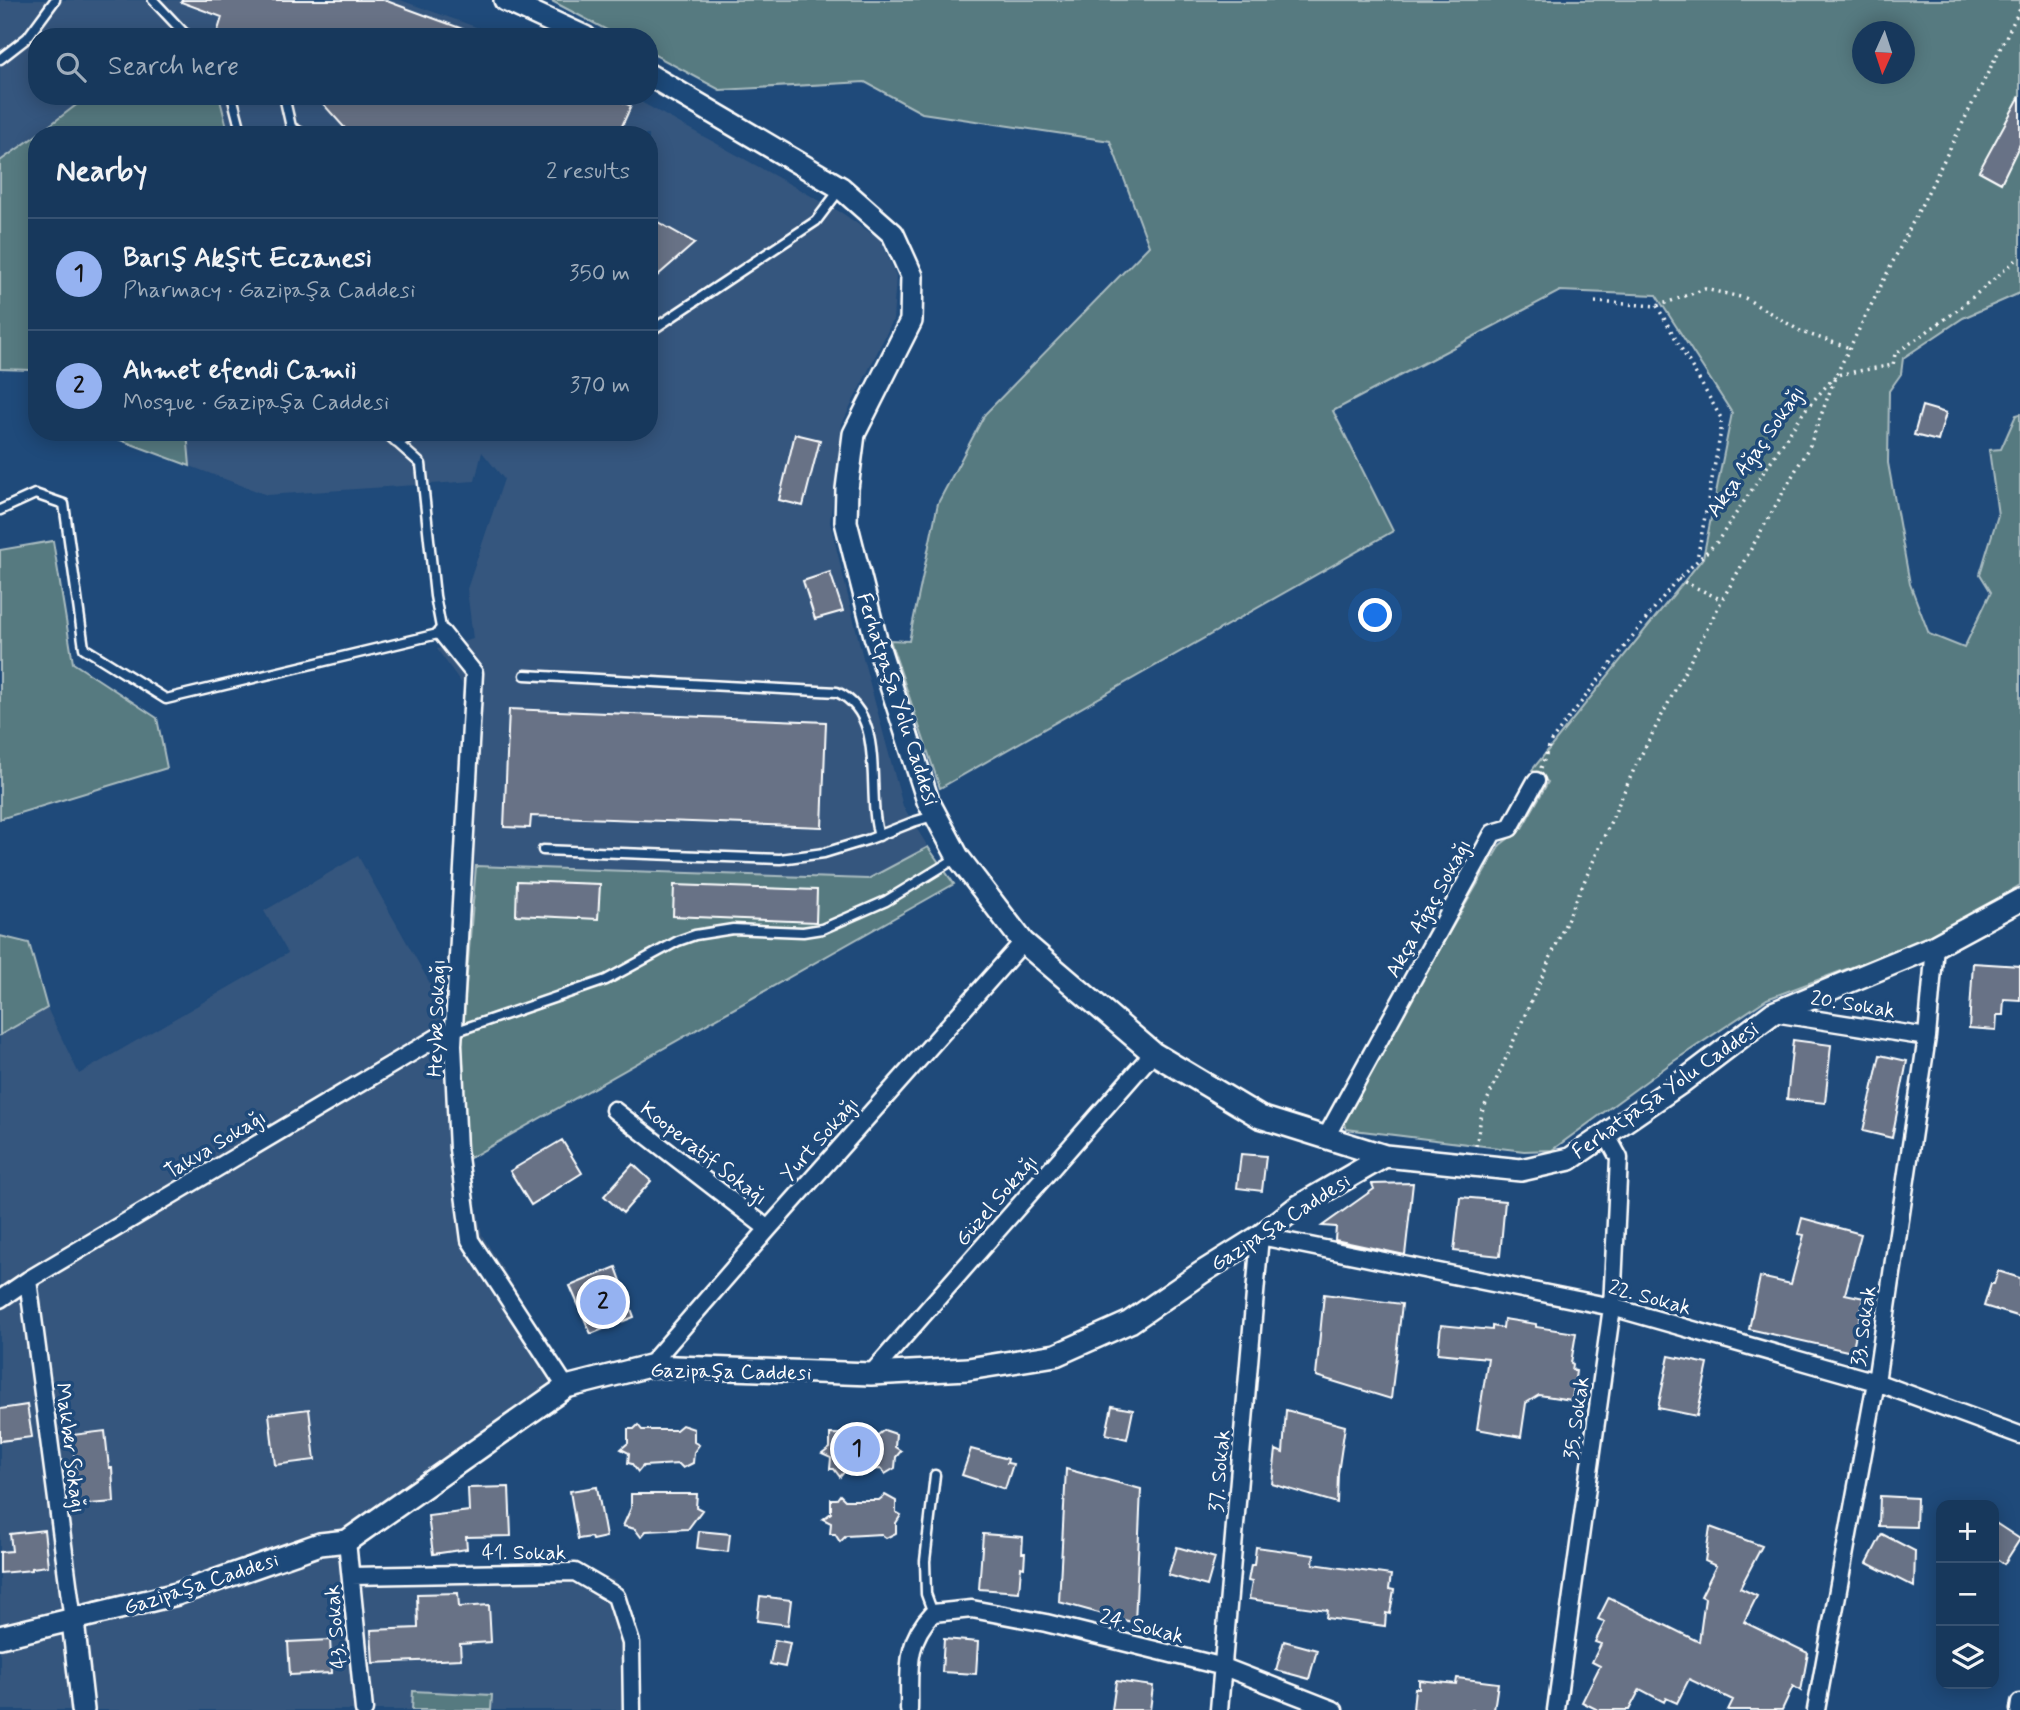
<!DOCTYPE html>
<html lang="en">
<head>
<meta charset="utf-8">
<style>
  body { margin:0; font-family:Mynerve,sans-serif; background:#244365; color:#f1f3f6 }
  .controls { position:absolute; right:21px; bottom:21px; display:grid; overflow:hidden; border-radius:14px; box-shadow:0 4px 18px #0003 }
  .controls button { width:63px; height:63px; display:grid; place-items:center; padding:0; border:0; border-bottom:2px solid #365272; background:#17385c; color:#f1f3f6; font:35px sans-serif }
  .compass { position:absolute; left:1852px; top:21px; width:63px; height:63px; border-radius:50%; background:#17385c; box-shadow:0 4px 18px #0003; rotate:183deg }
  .you { position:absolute; left:1376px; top:616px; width:24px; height:24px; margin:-18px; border:5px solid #fff; border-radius:50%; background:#1a73e8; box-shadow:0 0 0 10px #1a73e833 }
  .badge { display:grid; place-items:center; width:46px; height:46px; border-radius:50%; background:#95b2f1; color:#111; font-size:23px; font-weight:700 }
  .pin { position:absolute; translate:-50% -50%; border:4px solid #fff; box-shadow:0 2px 7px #0006 }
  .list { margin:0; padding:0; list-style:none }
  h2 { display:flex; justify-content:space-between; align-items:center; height:91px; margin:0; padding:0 28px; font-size:30px }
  h2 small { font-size:23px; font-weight:400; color:#9eacbb }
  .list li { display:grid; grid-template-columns:46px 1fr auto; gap:21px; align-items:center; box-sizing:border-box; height:112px; padding:0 28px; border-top:2px solid #365272 }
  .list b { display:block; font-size:26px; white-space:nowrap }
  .list p { margin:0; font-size:23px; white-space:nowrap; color:#9eacbb }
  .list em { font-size:23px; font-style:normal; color:#9eacbb }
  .icon { flex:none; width:38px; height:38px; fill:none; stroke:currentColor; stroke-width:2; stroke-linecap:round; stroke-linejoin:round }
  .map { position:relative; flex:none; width:2020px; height:1710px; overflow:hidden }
  .search { position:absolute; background:#17385c; box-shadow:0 4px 18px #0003; left:28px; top:28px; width:630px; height:77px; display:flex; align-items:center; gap:18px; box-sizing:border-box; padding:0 24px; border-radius:28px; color:#9eacbb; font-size:26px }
  .panel { position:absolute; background:#17385c; box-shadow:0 4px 18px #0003; left:28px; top:126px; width:630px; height:315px; border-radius:28px }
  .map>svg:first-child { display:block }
  .built { fill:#35567e }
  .green { fill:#567a80; stroke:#aabcc0; stroke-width:2; fill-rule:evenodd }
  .building { fill:#677286; stroke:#fff; stroke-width:2 }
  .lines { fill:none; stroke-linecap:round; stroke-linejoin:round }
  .lane-casing { stroke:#fff; stroke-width:13 }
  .street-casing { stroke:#fff; stroke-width:21 }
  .secondary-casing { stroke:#fff; stroke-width:26 }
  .path { stroke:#fff; stroke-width:3.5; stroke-dasharray:2 5; stroke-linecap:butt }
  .lane { stroke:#1f4a7a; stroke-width:8 }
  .street { stroke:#1f4a7a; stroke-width:16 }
  .secondary { stroke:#1f4a7a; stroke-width:21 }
  .labels { text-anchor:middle; stroke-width:7; stroke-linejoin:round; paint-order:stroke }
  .street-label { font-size:21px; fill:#fff; stroke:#1f4a7a }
</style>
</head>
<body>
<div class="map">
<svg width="2020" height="1710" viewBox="0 0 2020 1710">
  <rect width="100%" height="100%" fill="#1f4a7a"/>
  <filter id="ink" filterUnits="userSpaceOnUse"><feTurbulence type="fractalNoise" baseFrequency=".0143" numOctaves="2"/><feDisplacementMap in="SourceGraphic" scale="14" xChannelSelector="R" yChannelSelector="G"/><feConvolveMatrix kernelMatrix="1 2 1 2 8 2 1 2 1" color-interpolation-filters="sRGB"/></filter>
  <g filter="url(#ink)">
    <path class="built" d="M0,0H400L504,37H37V96H88L0,161Z
      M219,96H630L842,213L881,240L896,276L893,320L842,424L830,522L863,658L903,806L928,847L954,884L468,1158L482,1235L576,1388L356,1542L360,1571L572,1565L614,1580L636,1626L637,1710H0V1035L47,1008L79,1074L288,953L264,911L358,856L445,1010L465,688L437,649L473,639L467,589L504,479L482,452L475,481L267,495L190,466L187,432H649V135H229Z"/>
    <path class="green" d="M550,0H2020V293L1963,318L1903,358L1901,374L1889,391L1888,463L1910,584L1929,634L1964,648L1991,592L1980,574L1998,515L1989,450L2001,449L2016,415L2020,414V885L1937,935L1767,999L1674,1061L1552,1150L1524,1151L1346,1129L1344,1114L1500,845L1522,828L1548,782L1532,770L1703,558L1732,413L1656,295L1560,291L1333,411L1393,531L940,788L890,640L909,641L938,503L985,414L1149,246L1110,141L922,113L865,82L720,90L649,52V37H620ZM1862,32H1904V74H1862Z
      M88,96H219L229,135H37Z
      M37,135V376L31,370L0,369V161Z
      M99,432H187L190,466Z
      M53,541L73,663L157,718L167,768L0,819V550Z
      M928,847L954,884L468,1159L461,1045L476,866L868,879Z
      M0,936L29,943L47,1008L0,1035Z
      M413,1691L492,1695L491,1710H412Z"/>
    <path class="building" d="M182,0H384L479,35V37H216L222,17L181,2Z
      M316,96H611L631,106L618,135H351Z
      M2020,96V144L2001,183L1979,171Z
      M649,217L695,243L649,283Z
      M1922,406L1946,413L1938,441L1914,435Z
      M795,434L820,440L803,506L779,500Z
      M830,572L843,611L815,619L803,581Z
      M509,709L826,722L822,827L531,816L530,828L504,827Z
      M517,881L600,884L598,919L516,915Z
      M674,885L817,890L816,922L673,916Z
      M1973,963L2020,966V1000L2004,999L2003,1015H1997L1996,1030L1969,1028Z
      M1793,1040L1831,1045L1825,1103L1787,1099Z
      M1880,1055L1907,1061L1892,1138L1863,1131Z
      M562,1140L582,1173L531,1205L510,1171Z
      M1241,1154L1266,1156L1262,1191L1237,1188Z
      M633,1164L651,1181L623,1213L604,1196Z
      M1413,1183L1405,1255L1335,1240L1336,1227L1322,1226L1374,1189L1372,1184Z
      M1460,1197L1505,1201L1500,1256L1454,1251Z
      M1802,1218L1861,1234L1845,1294L1864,1298L1852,1352L1749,1329L1760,1277L1791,1284L1804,1235L1798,1234Z
      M616,1267L634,1317L591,1334L570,1286Z
      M1998,1271L2020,1278V1317L1984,1306L1991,1284H1994Z
      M1324,1294L1402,1304L1391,1399L1316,1376Z
      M1504,1319L1536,1324V1327L1576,1333L1571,1363L1573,1364L1572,1370L1576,1371L1572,1400L1539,1395L1526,1403L1521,1437L1477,1429L1488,1358L1438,1353L1441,1325L1492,1330V1326L1503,1328Z
      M1669,1356L1708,1364L1697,1416L1658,1408Z
      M27,1405L32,1437L0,1441V1409Z
      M1112,1406L1133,1410L1127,1439L1106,1434Z
      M309,1409L315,1460L275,1465L269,1414Z
      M1286,1410L1345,1426L1338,1473L1337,1503L1272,1484L1276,1450L1283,1453Z
      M638,1425L642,1430H676L682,1425L694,1429V1442L699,1445L694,1452L693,1463L683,1468L679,1464L643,1466L638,1472L632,1464L628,1463L629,1453L621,1449L628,1443V1429H634Z
      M884,1430L896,1434L895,1447L901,1451L896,1457L895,1468L885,1474L881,1469L845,1471L840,1477L834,1469H830L831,1458L822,1454L830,1448V1434L878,1435Z
      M105,1431L109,1468H112L114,1502L77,1505L76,1489H78L72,1435Z
      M971,1449L1008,1459L1007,1463L1013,1464L1005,1489L962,1475Z
      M1066,1469L1141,1489L1135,1623L1059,1602Z
      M509,1487L511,1536L466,1537L467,1549L433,1554L428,1516L469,1511L468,1488Z
      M597,1487L606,1537L592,1540L591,1537L578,1539L570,1491Z
      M631,1494H697L696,1507L702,1510L688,1529L646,1531L641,1537L635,1529L623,1526L631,1508Z
      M840,1495L845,1500H879L885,1495L896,1501V1512L901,1515L896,1523V1533L886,1538L881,1534L846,1536L840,1542L835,1534H830L831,1523L823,1519L831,1513V1499H837Z
      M1880,1496L1917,1498L1916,1527L1879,1526Z
      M1994,1522L2020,1539L2004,1564L1994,1557Z
      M1710,1527L1762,1546L1740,1588L1757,1596L1744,1622L1808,1653L1801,1691L1793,1686L1782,1710H1728L1733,1700L1689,1679L1677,1703L1666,1698L1664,1702L1640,1689L1629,1710H1598L1582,1702L1600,1666L1592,1662L1601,1644L1595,1642L1605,1622L1598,1619L1609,1597L1699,1642L1705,1598L1701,1596L1716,1566L1705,1561Z
      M44,1530L48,1566L32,1568V1570L0,1573V1552L12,1551L10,1534Z
      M699,1531L730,1534L728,1552L697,1548Z
      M983,1534L1023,1537L1022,1553H1025L1024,1568L1021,1567L1019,1592L979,1589Z
      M1882,1534L1915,1551L1914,1587L1867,1563Z
      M1177,1547L1215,1558L1207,1586L1168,1575Z
      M1256,1547L1314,1555L1313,1564L1391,1575L1389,1589L1394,1590L1390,1614L1386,1613L1385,1626L1326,1618L1327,1610L1249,1599L1252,1582L1248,1581L1251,1565H1254Z
      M458,1593L459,1607L489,1605L491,1642L460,1644L461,1659L373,1663L371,1630L418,1628L417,1594Z
      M760,1596L791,1600L788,1625L757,1621Z
      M944,1639L978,1642L976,1674L942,1672Z
      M330,1640L332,1673L290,1675L288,1642Z
      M775,1640L790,1643L785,1667L770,1664Z
      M1284,1641L1317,1650L1309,1679L1276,1670Z
      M1457,1678L1498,1683L1494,1710H1413L1415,1688H1419V1680L1456,1684Z
      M1116,1681L1153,1686L1150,1710H1112Z"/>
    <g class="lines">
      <defs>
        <path id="lane" d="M153,0L184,33L192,37
          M0,59L27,38L55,0
          M232,96L242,135
          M284,96L291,127L305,135
          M649,332L816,221L841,188
          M397,443L421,432
          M0,510L35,494L64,504L84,648L166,699L442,633L435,596L421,464L385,432
          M525,675L837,692C888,716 865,791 879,836
          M543,850L780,859L824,853L870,839L913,822L933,816
          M454,1032L606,980L678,941L695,935L733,929L803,932L822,929L886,901L958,857
          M933,1613L926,1594L925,1561L935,1475"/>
        <path id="street" d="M442,633L474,673L453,1045L458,1149L470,1240L566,1387
          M1774,1013L1927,1037
          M614,1110L768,1229
          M1326,1137L1493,833L1510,828L1536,781
          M28,1280L73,1621
          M0,1299L28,1280L438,1037L454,1032
          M649,1366L768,1229L1023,942
          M871,1374L1153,1053
          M347,1541L364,1710
          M351,1576L575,1572L616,1596L631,1643L632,1710
          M909,1710C910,1671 904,1643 933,1613L972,1609L1046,1623L1224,1667L1334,1710
          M1219,1710L1260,1236L1612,1307L1876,1382L2020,1435
          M1556,1710L1612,1307L1619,1158L1606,1134
          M1816,1710L1876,1382L1927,1037L1935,946
          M2019,1710L2020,1703"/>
        <path id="secondary" d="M505,0L585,37
          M649,75L841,188L893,234L912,276L911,321L854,434L847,489L846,522L875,636L928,801L958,857L1023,942L1153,1053L1260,1117L1385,1156L1521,1170L1570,1159L1682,1082L1773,1013L1935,946L2020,900
          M73,1621L83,1710
          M0,1637L177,1594L320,1544L347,1541L566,1387L649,1366L871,1374L968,1369L1056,1355L1130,1322L1201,1273L1260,1236L1297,1207L1385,1156"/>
      </defs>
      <use href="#lane" class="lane-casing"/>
      <use href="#street" class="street-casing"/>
      <use href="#secondary" class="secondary-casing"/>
      <path class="path" d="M1595,302L1657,306L1705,289L1745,298L1802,332L1850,348
        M1657,306L1721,418V431L1697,559
        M1678,579L1722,600
        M1541,768L1551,741L1674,583L1717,542L1805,410L1836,375L1893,365L1895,354L1955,312L2020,257
        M1476,1146L1482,1112L1635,767L1722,600L1810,445L1836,375L2020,9"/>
      <use href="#lane" class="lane"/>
      <use href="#street" class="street"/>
      <use href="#secondary" class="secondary"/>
    </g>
  </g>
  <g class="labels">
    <g class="street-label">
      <text transform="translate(1755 451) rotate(-55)" y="7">Akça Ağaç Sokağı</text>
      <text transform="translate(898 699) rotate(72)" y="7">Ferhatpaşa Yolu Caddesi</text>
      <text transform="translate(1428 908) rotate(-61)" y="7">Akça Ağaç Sokağı</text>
      <text transform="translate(1853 1004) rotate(9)" y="7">20. Sokak</text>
      <text transform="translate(436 1018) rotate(-88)" y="7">Heybe Sokağı</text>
      <text transform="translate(1665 1090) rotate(-35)" y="7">Ferhatpaşa Yolu Caddesi</text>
      <text transform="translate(819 1139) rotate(-48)" y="7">Yurt Sokağı</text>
      <text transform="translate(215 1144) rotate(-31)" y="7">Takva Sokağı</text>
      <text transform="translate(704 1153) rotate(38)" y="7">Kooperatif Sokağı</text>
      <text transform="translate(996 1200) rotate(-49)" y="7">Güzel Sokağı</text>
      <text transform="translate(1280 1222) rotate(-33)" y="7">Gazipaşa Caddesi</text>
      <text transform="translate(1650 1297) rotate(15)" y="7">22. Sokak</text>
      <text transform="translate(1863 1326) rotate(-82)" y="7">33. Sokak</text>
      <text transform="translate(731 1371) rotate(1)" y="7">Gazipaşa Caddesi</text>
      <text transform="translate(1576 1418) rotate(-82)" y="7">35. Sokak</text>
      <text transform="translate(71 1448) rotate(83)" y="7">Makber Sokağı</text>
      <text transform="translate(1219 1471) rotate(-85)" y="7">37. Sokak</text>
      <text x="524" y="1559">41. Sokak</text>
      <text transform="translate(201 1583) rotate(-18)" y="7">Gazipaşa Caddesi</text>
      <text transform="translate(1142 1626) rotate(14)" y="7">24. Sokak</text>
      <text transform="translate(335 1627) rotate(-95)" y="7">43. Sokak</text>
    </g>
  </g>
</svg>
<div class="controls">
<button>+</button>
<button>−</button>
<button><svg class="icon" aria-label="layers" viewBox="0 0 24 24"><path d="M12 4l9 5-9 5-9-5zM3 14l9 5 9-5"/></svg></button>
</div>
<svg class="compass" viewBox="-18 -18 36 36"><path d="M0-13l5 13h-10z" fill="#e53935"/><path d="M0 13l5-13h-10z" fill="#9eacbb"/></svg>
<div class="you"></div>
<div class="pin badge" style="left:857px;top:1449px">1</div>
<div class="pin badge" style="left:603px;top:1302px">2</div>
<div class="search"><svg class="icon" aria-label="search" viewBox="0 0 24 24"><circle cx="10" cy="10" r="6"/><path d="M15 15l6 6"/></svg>Search here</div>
<section class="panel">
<h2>Nearby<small>2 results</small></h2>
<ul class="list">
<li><span class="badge">1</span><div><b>Barış Akşit Eczanesi</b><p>Pharmacy · Gazipaşa Caddesi</p></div><em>350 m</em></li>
<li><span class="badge">2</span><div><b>Ahmet efendi Camii</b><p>Mosque · Gazipaşa Caddesi</p></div><em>370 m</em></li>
</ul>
</section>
</div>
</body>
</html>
